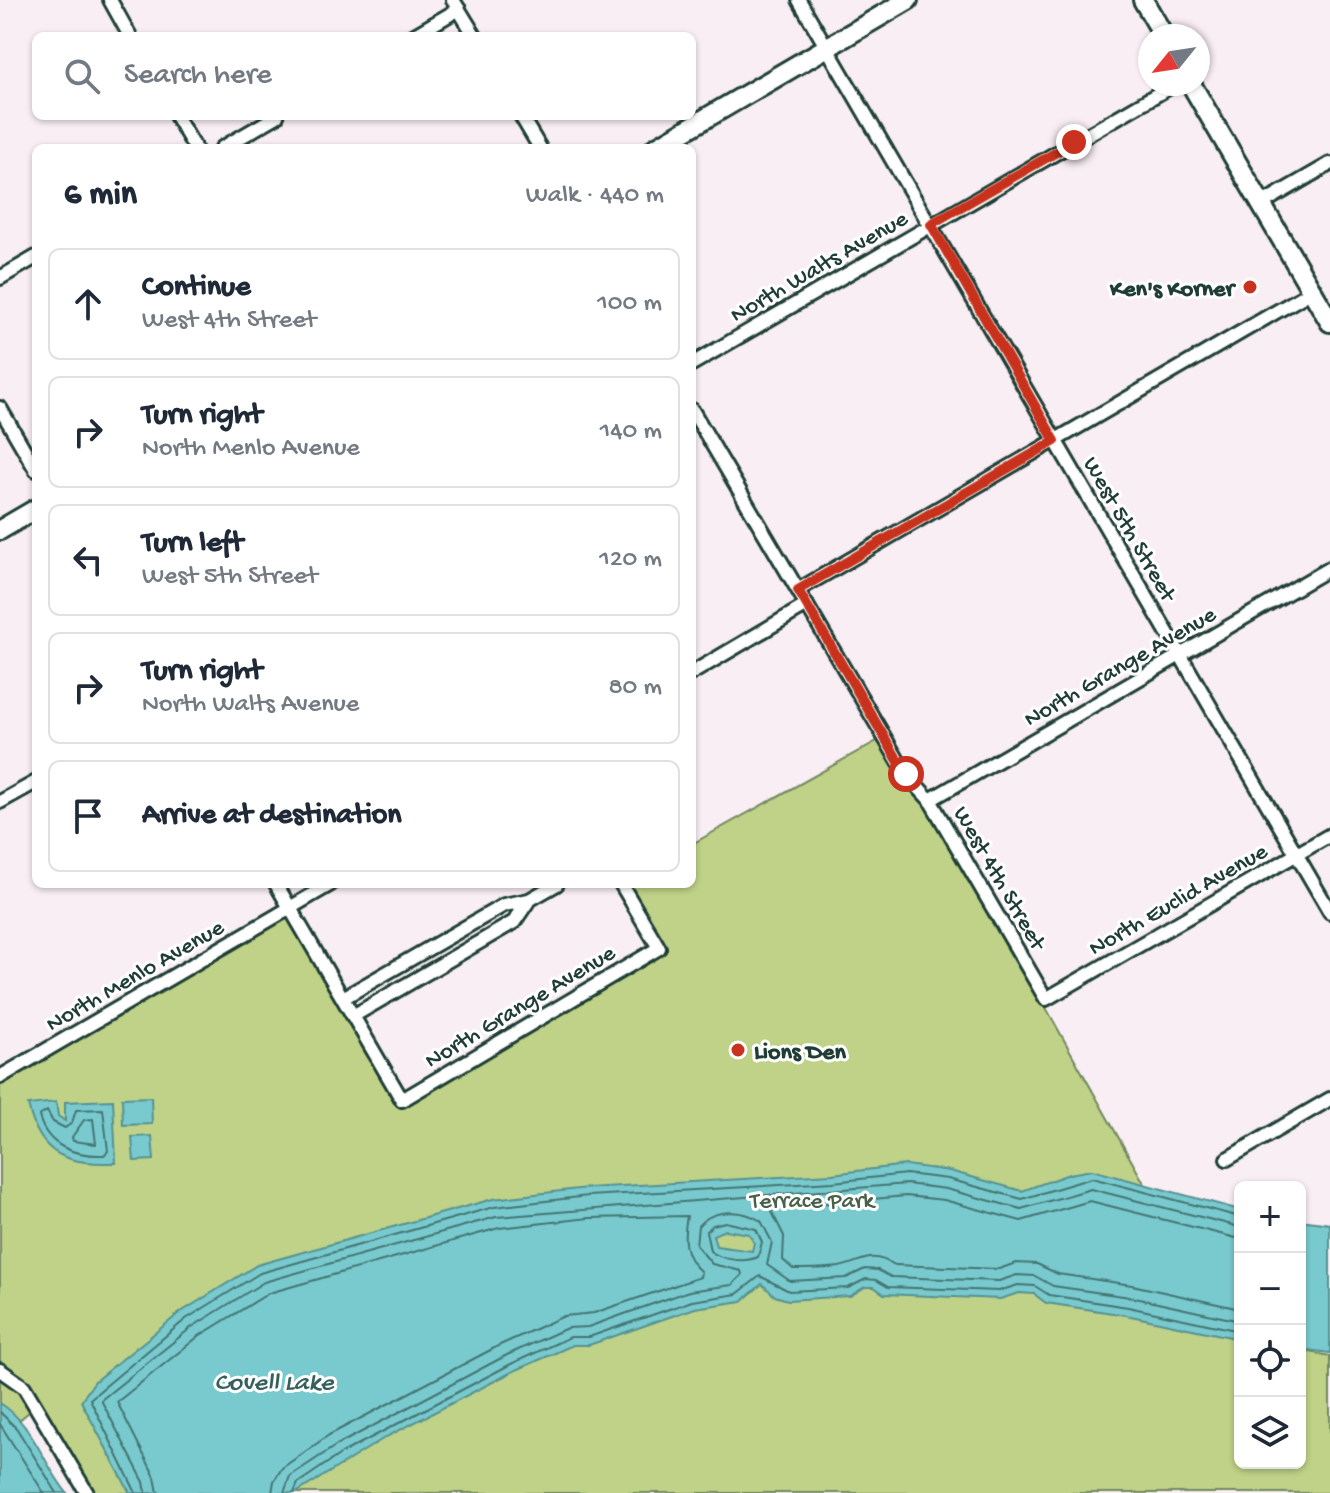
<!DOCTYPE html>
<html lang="en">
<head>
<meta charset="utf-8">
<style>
  body { margin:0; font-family:"Gochi Hand",sans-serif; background:#f6f6f7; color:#1f2937 }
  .controls { position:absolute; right:24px; bottom:24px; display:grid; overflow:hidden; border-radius:12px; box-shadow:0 2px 6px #0004 }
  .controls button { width:72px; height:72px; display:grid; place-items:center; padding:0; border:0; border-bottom:2px solid #e0e1e3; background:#fff; color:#1f2937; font:40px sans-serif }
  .compass { position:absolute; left:1138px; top:24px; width:72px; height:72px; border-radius:50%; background:#fff; box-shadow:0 2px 6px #0004; rotate:240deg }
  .stop { position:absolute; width:24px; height:24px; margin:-18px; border:6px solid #c8321e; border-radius:50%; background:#fff }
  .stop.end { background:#c8321e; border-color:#fff; box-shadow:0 2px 8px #0008 }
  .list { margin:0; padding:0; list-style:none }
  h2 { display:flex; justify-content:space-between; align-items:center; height:104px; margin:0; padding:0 32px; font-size:34px }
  h2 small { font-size:26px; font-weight:400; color:#747a83 }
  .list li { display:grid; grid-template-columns:52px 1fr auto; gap:24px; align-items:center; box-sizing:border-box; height:112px; margin:0 16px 16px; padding:0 16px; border:2px solid #e0e1e3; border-radius:12px }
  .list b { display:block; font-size:30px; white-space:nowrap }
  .list p { margin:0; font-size:26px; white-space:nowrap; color:#747a83 }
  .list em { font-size:26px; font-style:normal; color:#747a83 }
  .icon { flex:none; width:44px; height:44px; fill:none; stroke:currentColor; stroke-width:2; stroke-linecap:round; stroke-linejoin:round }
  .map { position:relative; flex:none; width:1330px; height:1493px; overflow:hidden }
  .search { position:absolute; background:#fff; box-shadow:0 2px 6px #0004; left:32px; top:32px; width:664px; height:88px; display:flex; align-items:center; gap:20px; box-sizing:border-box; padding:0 28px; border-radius:12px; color:#747a83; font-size:30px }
  .panel { position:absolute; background:#fff; box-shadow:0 2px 6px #0004; left:32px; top:144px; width:664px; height:744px; border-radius:12px }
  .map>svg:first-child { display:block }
  .green { fill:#bfd287; stroke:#6f885e; stroke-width:2 }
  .water { fill:#79cacf; stroke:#559291; stroke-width:2; fill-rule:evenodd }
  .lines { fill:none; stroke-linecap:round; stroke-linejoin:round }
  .shore { stroke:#437572; stroke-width:2 }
  .street-casing { stroke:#1f3d34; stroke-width:18 }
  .secondary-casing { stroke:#1f3d34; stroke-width:24 }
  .street { stroke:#fff; stroke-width:12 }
  .secondary { stroke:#fff; stroke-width:18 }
  .route { stroke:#c8321e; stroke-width:10 }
  .poi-dot { fill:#c8321e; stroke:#fff; stroke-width:3 }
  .labels { text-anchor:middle; stroke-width:6; stroke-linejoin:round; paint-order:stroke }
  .street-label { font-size:24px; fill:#1f3d34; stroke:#fff }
  .poi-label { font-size:24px; font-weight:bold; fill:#1f3d34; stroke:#fff; text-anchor:end }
  .park-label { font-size:24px; fill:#476249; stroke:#fff }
  .water-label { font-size:26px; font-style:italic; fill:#36605b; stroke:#fff }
</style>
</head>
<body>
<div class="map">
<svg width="1330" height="1493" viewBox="0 0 1330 1493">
  <rect width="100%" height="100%" fill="#f9eef4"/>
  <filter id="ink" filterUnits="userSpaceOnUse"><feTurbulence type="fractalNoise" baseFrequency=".0125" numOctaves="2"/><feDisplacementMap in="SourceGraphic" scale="16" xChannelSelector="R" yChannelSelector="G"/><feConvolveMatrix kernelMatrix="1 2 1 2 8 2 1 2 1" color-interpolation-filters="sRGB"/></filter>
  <g filter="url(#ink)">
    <path class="green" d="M884,737L930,800L1140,1176L1235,1338L1240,1339V1463H1300V1350L1330,1356V1493H85L35,1407L0,1436V1077L290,908L402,1099L659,949L622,884H692V844Z"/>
    <path class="water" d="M151,1097L152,1124L123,1125L122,1098Z
      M113,1100L116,1163C67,1164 40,1157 28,1105L56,1102L58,1116L65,1121V1102Z
      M152,1136L154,1160L134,1161L132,1137Z
      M906,1165L950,1171L1022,1191L1069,1174L1092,1170L1240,1210V1339L1126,1315L1046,1303L1034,1294L1019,1293L1000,1299L884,1294L874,1287H865L850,1296L788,1300L775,1296L762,1284L742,1301L695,1308L589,1345H573L514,1371L386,1437L296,1493H130L81,1401L95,1381L181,1312L257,1265L493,1199L587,1188L832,1174ZM725,1230L749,1234L754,1243L752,1251L716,1246L713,1235Z
      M1300,1220L1330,1224V1353L1300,1349Z
      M0,1403C33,1424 43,1464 67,1493H0Z"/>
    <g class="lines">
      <path class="shore" d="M103,1109L108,1151L104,1155C75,1156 47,1147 39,1116L47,1111L53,1122L65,1128L72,1123L76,1110Z
        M93,1119L96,1144L73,1141L72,1137L84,1120Z
        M725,1222L756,1229L762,1242L758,1257C744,1263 722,1260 710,1251L706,1231L713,1225Z
        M1240,1239L1090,1201L1021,1221L944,1200L906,1196L775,1208L772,1212L784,1236L783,1260L793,1269C808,1269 824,1269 839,1267C864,1262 868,1250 895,1265L999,1269L1016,1263L1037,1264L1058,1274L1132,1285L1240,1309
        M0,1412L17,1429L57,1493
        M0,1424L44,1493
        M136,1493L90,1399L186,1319L260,1273L494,1207L588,1196L833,1182L906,1174L948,1179L1022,1199L1092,1178L1240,1217
        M146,1493L144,1482L101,1400L192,1327L264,1282L496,1217L907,1184L946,1189L1021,1209L1091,1189L1240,1227
        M158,1493L155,1477L117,1402L199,1336L269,1293L499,1228L589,1218L687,1216C683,1238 682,1255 701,1272L700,1277L594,1313L564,1316L500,1345L329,1435L282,1468L274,1481L272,1493
        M284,1493L290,1476L337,1445L507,1355L567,1328L588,1327L689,1291L732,1285L742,1275L741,1271L712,1264L696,1245L698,1226C713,1208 743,1209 761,1221L772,1242L767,1265L790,1281L846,1278L865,1269L878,1270L891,1277L999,1281L1017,1275L1035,1276L1053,1286L1130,1297L1240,1321
        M294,1493L298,1483L342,1453L511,1364L570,1337H589L692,1301L737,1294L760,1276L789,1291L848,1288L866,1279L876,1280L888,1287L999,1291L1018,1285L1035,1286L1049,1295L1128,1307L1240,1331"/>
      <defs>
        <path id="street" d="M110,0L130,36
          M453,0L475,36
          M799,0L1330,912
          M413,36L459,9
          M176,116L195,148
          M521,116L540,148
          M222,148L277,116
          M1261,204L1330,164
          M0,278L36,257
          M692,364L1175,84
          M0,408L36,470
          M692,410L906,774L930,800L1046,999L1330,835
          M798,590L1312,291
          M692,673L807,605
          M930,800L1330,568
          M0,802L36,782
          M276,884L402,1100L659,948L621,884
          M343,998L504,905L529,900L557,884
          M353,1016L514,922L529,900
          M0,1077L331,884
          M1227,1159L1330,1099
          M0,1370L24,1387L87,1493"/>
        <path id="secondary" d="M1143,0L1164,36
          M1191,84L1330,322
          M655,148L908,0
          M0,530L36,509"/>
      </defs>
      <use href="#street" class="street-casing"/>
      <use href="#secondary" class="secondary-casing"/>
      <use href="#street" class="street"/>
      <use href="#secondary" class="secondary"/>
    </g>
  </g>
  <g class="lines" filter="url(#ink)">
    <path class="route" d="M906,774L798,590L1055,441L931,224L1074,142"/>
  </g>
  <g class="poi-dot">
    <circle cx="1250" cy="287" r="8"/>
    <circle cx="738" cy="1050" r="8"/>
  </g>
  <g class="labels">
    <g class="street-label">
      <text transform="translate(818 265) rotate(-30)" y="8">North Walts Avenue</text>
      <text transform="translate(1131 528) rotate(60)" y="8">West 5th Street</text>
      <text transform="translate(1119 665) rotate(-30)" y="8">North Grange Avenue</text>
      <text transform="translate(1001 877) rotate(60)" y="8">West 4th Street</text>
      <text transform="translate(1177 898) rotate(-30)" y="8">North Euclid Avenue</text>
      <text transform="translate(134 974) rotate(-30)" y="8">North Menlo Avenue</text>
      <text transform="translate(519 1005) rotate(-31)" y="8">North Grange Avenue</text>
    </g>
    <g class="poi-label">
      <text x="1234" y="295">Ken's Korner</text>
      <text x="754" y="1058" text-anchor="start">Lions Den</text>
    </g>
    <g class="park-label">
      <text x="812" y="1207">Terrace Park</text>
    </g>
    <g class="water-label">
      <text x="274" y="1389">Covell Lake</text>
    </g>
  </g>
</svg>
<div class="controls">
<button>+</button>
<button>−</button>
<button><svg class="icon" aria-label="locate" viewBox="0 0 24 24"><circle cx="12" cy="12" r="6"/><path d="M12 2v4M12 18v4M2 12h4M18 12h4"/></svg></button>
<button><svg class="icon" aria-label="layers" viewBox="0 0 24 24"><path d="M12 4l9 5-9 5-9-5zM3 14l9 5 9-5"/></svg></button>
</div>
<svg class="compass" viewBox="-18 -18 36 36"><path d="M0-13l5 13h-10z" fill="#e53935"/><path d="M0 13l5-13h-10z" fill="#747a83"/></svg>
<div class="stop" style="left:906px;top:774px"></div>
<div class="stop end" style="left:1074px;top:142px"></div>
<div class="search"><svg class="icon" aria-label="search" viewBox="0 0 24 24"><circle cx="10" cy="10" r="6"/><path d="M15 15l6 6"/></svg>Search here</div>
<section class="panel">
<h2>6 min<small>Walk · 440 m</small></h2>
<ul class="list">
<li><svg class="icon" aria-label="ahead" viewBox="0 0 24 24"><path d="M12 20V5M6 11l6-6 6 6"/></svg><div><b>Continue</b><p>West 4th Street</p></div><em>100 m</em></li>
<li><svg class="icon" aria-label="right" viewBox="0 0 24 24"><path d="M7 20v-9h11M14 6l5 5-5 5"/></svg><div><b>Turn right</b><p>North Menlo Avenue</p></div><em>140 m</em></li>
<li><svg class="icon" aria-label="left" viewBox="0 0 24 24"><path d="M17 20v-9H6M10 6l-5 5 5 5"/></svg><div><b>Turn left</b><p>West 5th Street</p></div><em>120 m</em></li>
<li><svg class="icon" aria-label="right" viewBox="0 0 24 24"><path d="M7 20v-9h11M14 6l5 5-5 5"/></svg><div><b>Turn right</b><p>North Walts Avenue</p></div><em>80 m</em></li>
<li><svg class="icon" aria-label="arrive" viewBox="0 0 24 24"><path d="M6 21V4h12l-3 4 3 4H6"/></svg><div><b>Arrive at destination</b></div></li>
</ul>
</section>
</div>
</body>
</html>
